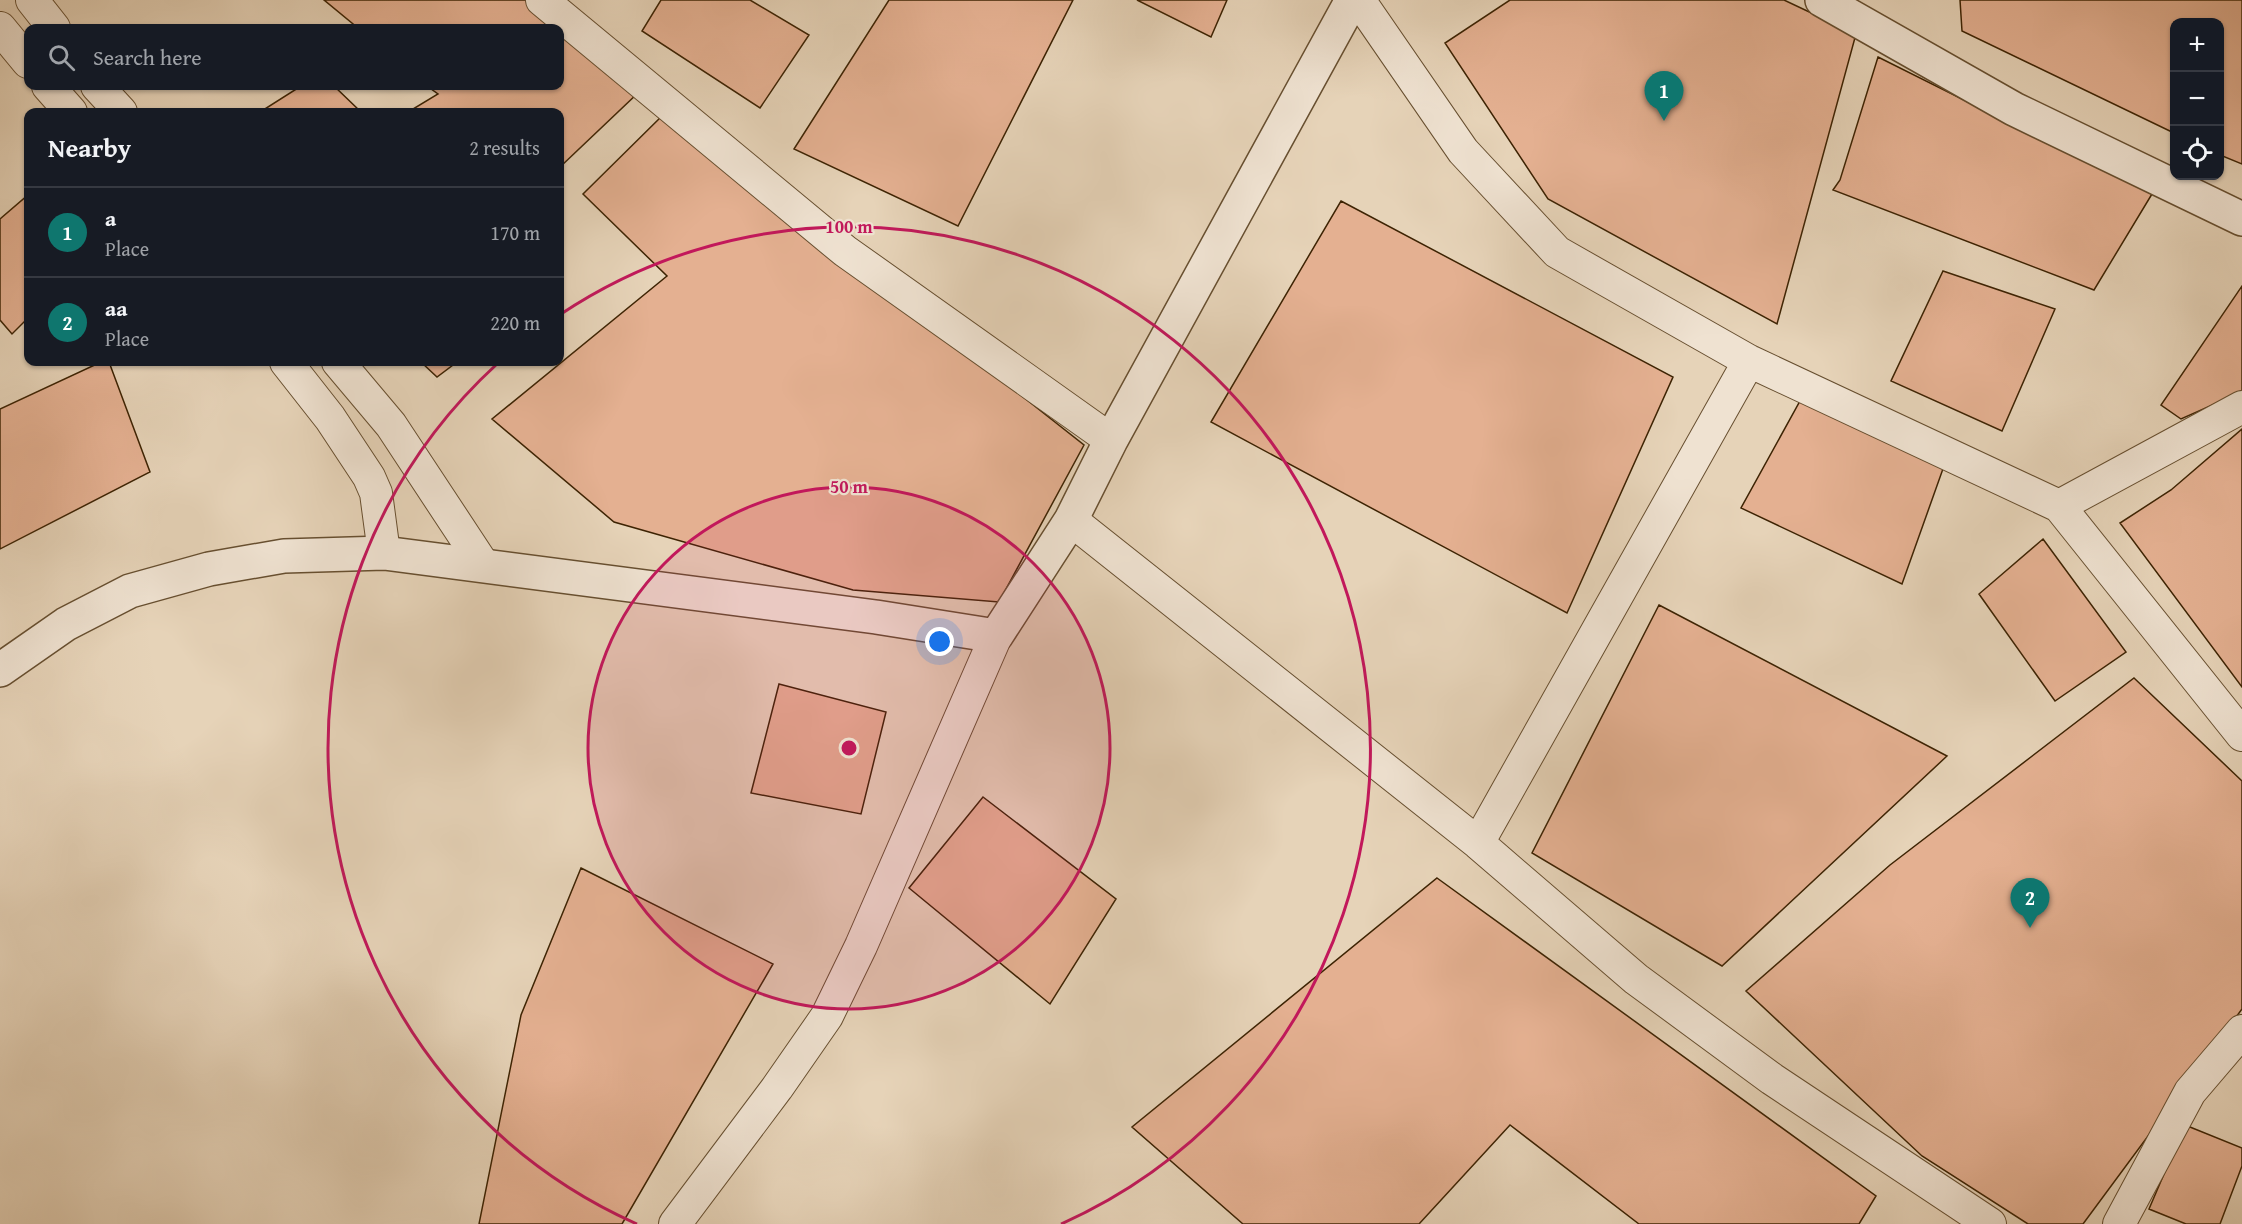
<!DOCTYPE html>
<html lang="en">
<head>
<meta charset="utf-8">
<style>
  body { margin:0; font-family:"Gentium Book Plus",serif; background:#242831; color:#f1f3f6 }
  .controls { position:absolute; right:18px; top:18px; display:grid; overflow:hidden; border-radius:12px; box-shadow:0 2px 4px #0004 }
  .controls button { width:54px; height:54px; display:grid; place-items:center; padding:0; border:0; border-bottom:2px solid #363941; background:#171b24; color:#f1f3f6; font:30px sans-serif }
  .you { position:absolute; left:940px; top:642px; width:21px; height:21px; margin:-15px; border:4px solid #fff; border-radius:50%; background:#1a73e8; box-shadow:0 0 0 9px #1a73e833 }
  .badge { display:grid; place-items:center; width:39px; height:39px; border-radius:50%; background:#0f766e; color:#fff; font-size:20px; font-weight:700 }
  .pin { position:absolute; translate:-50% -50px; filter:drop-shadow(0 2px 3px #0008) }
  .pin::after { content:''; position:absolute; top:32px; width:21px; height:18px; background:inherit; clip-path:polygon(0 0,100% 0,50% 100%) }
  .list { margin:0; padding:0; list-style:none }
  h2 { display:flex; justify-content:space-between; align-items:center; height:78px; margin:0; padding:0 24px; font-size:26px }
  h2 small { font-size:20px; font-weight:400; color:#9ea1a6 }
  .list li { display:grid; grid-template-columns:39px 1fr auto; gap:18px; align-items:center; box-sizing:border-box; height:90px; padding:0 24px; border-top:2px solid #363941 }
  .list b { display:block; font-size:22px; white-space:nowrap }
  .list p { margin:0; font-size:20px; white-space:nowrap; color:#9ea1a6 }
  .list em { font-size:20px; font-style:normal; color:#9ea1a6 }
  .icon { flex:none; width:33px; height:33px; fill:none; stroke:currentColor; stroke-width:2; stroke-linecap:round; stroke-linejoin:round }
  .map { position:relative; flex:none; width:2242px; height:1224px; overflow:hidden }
  .search { position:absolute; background:#171b24; box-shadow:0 2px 4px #0004; left:24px; top:24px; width:540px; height:66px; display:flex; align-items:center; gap:15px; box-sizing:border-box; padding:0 21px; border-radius:12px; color:#9ea1a6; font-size:22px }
  .panel { position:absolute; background:#171b24; box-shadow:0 2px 4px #0004; left:24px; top:108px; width:540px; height:258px; border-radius:12px }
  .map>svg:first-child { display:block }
  .building { fill:#e4b091; stroke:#3d2303; stroke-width:1.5 }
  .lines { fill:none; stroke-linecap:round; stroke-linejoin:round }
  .minor-casing { stroke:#674f30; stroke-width:34 }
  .tertiary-casing { stroke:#674f30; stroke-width:36 }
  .minor { stroke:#efe2d1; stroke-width:32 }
  .tertiary { stroke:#efe2d1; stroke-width:33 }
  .ring { fill:none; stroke:#c2185b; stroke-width:3 }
  .centre { fill:#c2185b; stroke:#efe2d1; stroke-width:3 }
  .ring-label { font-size:18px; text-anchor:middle; font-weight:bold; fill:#c2185b; stroke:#efe2d1; stroke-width:4.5; stroke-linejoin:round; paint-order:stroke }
</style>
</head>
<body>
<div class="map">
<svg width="2242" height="1224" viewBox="0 0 2242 1224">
  <rect width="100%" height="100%" fill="#e6d3b8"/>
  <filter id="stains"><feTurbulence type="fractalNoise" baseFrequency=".00333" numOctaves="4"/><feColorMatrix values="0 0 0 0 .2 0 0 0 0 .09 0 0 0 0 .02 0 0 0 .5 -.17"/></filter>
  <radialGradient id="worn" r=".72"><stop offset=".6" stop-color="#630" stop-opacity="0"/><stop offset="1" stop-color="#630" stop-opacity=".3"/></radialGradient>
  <path class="building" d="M324,0H527L640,91L560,167V112H408L438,94L427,86H560V28H358Z
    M661,0H750L809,35L760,108L642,31Z
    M889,0H1073L958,226L794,149Z
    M1137,0H1227L1211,37Z
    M1510,0H1784L1856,34L1777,324L1548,199L1445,43Z
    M1960,0H2242V164L2220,155V22H2174V133L1962,31Z
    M1878,57L2152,194L2094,290L1833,190L1840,180Z
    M301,86H334L361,112H260Z
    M664,114L1084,445L999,602L853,590L614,522L492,419L667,276L583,194Z
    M28,195V318L12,334L0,320V219Z
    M1341,201L1673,377L1567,613L1211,422Z
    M1943,271L2055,309L2002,431L1891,381Z
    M2242,286V392L2181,419L2161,405Z
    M101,362H109L150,472L0,549V409Z
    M421,362H457L437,377Z
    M1800,401L1944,466L1902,584L1741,508Z
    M2242,429V687L2120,523L2171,490Z
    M2043,539L2126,652L2055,701L1979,594Z
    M1659,605L1947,756L1722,966L1532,853Z
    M2134,678L2242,781V1009L2083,1224H2028L1922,1156L1746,991L1890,865Z
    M779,684L886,712L861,814L751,793Z
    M983,797L1116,899L1050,1004L909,888Z
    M581,868L773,964L622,1224H479L521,1015Z
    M1437,878L1876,1196L1859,1224H1639L1510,1125L1419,1224H1243L1132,1127Z
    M2185,1125L2242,1148V1166L2220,1224H2186L2149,1209Z"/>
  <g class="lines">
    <defs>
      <path id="minor" d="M32,0L54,28
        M542,0L845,251L1111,440
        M1359,0L1463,151L1557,252L1749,361L2059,506L2242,735
        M0,28L28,62
        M48,86L71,112
        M97,86L121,112
        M286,362L330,418L369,477L376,493L384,553
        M338,362L391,425L484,566
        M2059,506L2242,407
        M1071,520L1478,843L1636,979L1772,1079L1990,1224
        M1478,843L1749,361
        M675,1224L777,1088L827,1016L861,946L996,636
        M2119,1224L2190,1092L2242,1031"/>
      <path id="tertiary" d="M1822,0L2014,109L2242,219
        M0,670L66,624L130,591L209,569L284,556L384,553L876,617L996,636L1071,520L1111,440L1352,0"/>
    </defs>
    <use href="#minor" class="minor-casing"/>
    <use href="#tertiary" class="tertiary-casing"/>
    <use href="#minor" class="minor"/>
    <use href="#tertiary" class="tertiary"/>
  </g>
  <circle cx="849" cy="748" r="261" fill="#c2185b" fill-opacity=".12"/>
  <g class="ring">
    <circle cx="849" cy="748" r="261"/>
    <path d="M637 1224A521 521 0 0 1 497 364M561 314A521 521 0 1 1 1061 1224"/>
  </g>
  <circle cx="849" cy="748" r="9" class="centre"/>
  <g class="ring-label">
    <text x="849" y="233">100 m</text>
    <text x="849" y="493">50 m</text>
  </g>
  <rect width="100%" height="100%" filter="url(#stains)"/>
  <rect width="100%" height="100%" fill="url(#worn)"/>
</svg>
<div class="controls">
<button>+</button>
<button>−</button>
<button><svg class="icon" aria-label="locate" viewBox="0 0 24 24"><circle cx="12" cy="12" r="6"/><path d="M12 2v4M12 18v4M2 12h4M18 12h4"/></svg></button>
</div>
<div class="you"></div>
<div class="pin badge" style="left:1664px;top:121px">1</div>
<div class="pin badge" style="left:2030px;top:928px">2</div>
<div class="search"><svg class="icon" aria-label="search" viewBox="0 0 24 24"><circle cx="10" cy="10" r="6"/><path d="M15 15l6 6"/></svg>Search here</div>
<section class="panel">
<h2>Nearby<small>2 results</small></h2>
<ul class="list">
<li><span class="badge">1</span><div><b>a</b><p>Place</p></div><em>170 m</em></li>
<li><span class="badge">2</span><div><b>aa</b><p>Place</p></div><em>220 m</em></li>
</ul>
</section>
</div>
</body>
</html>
